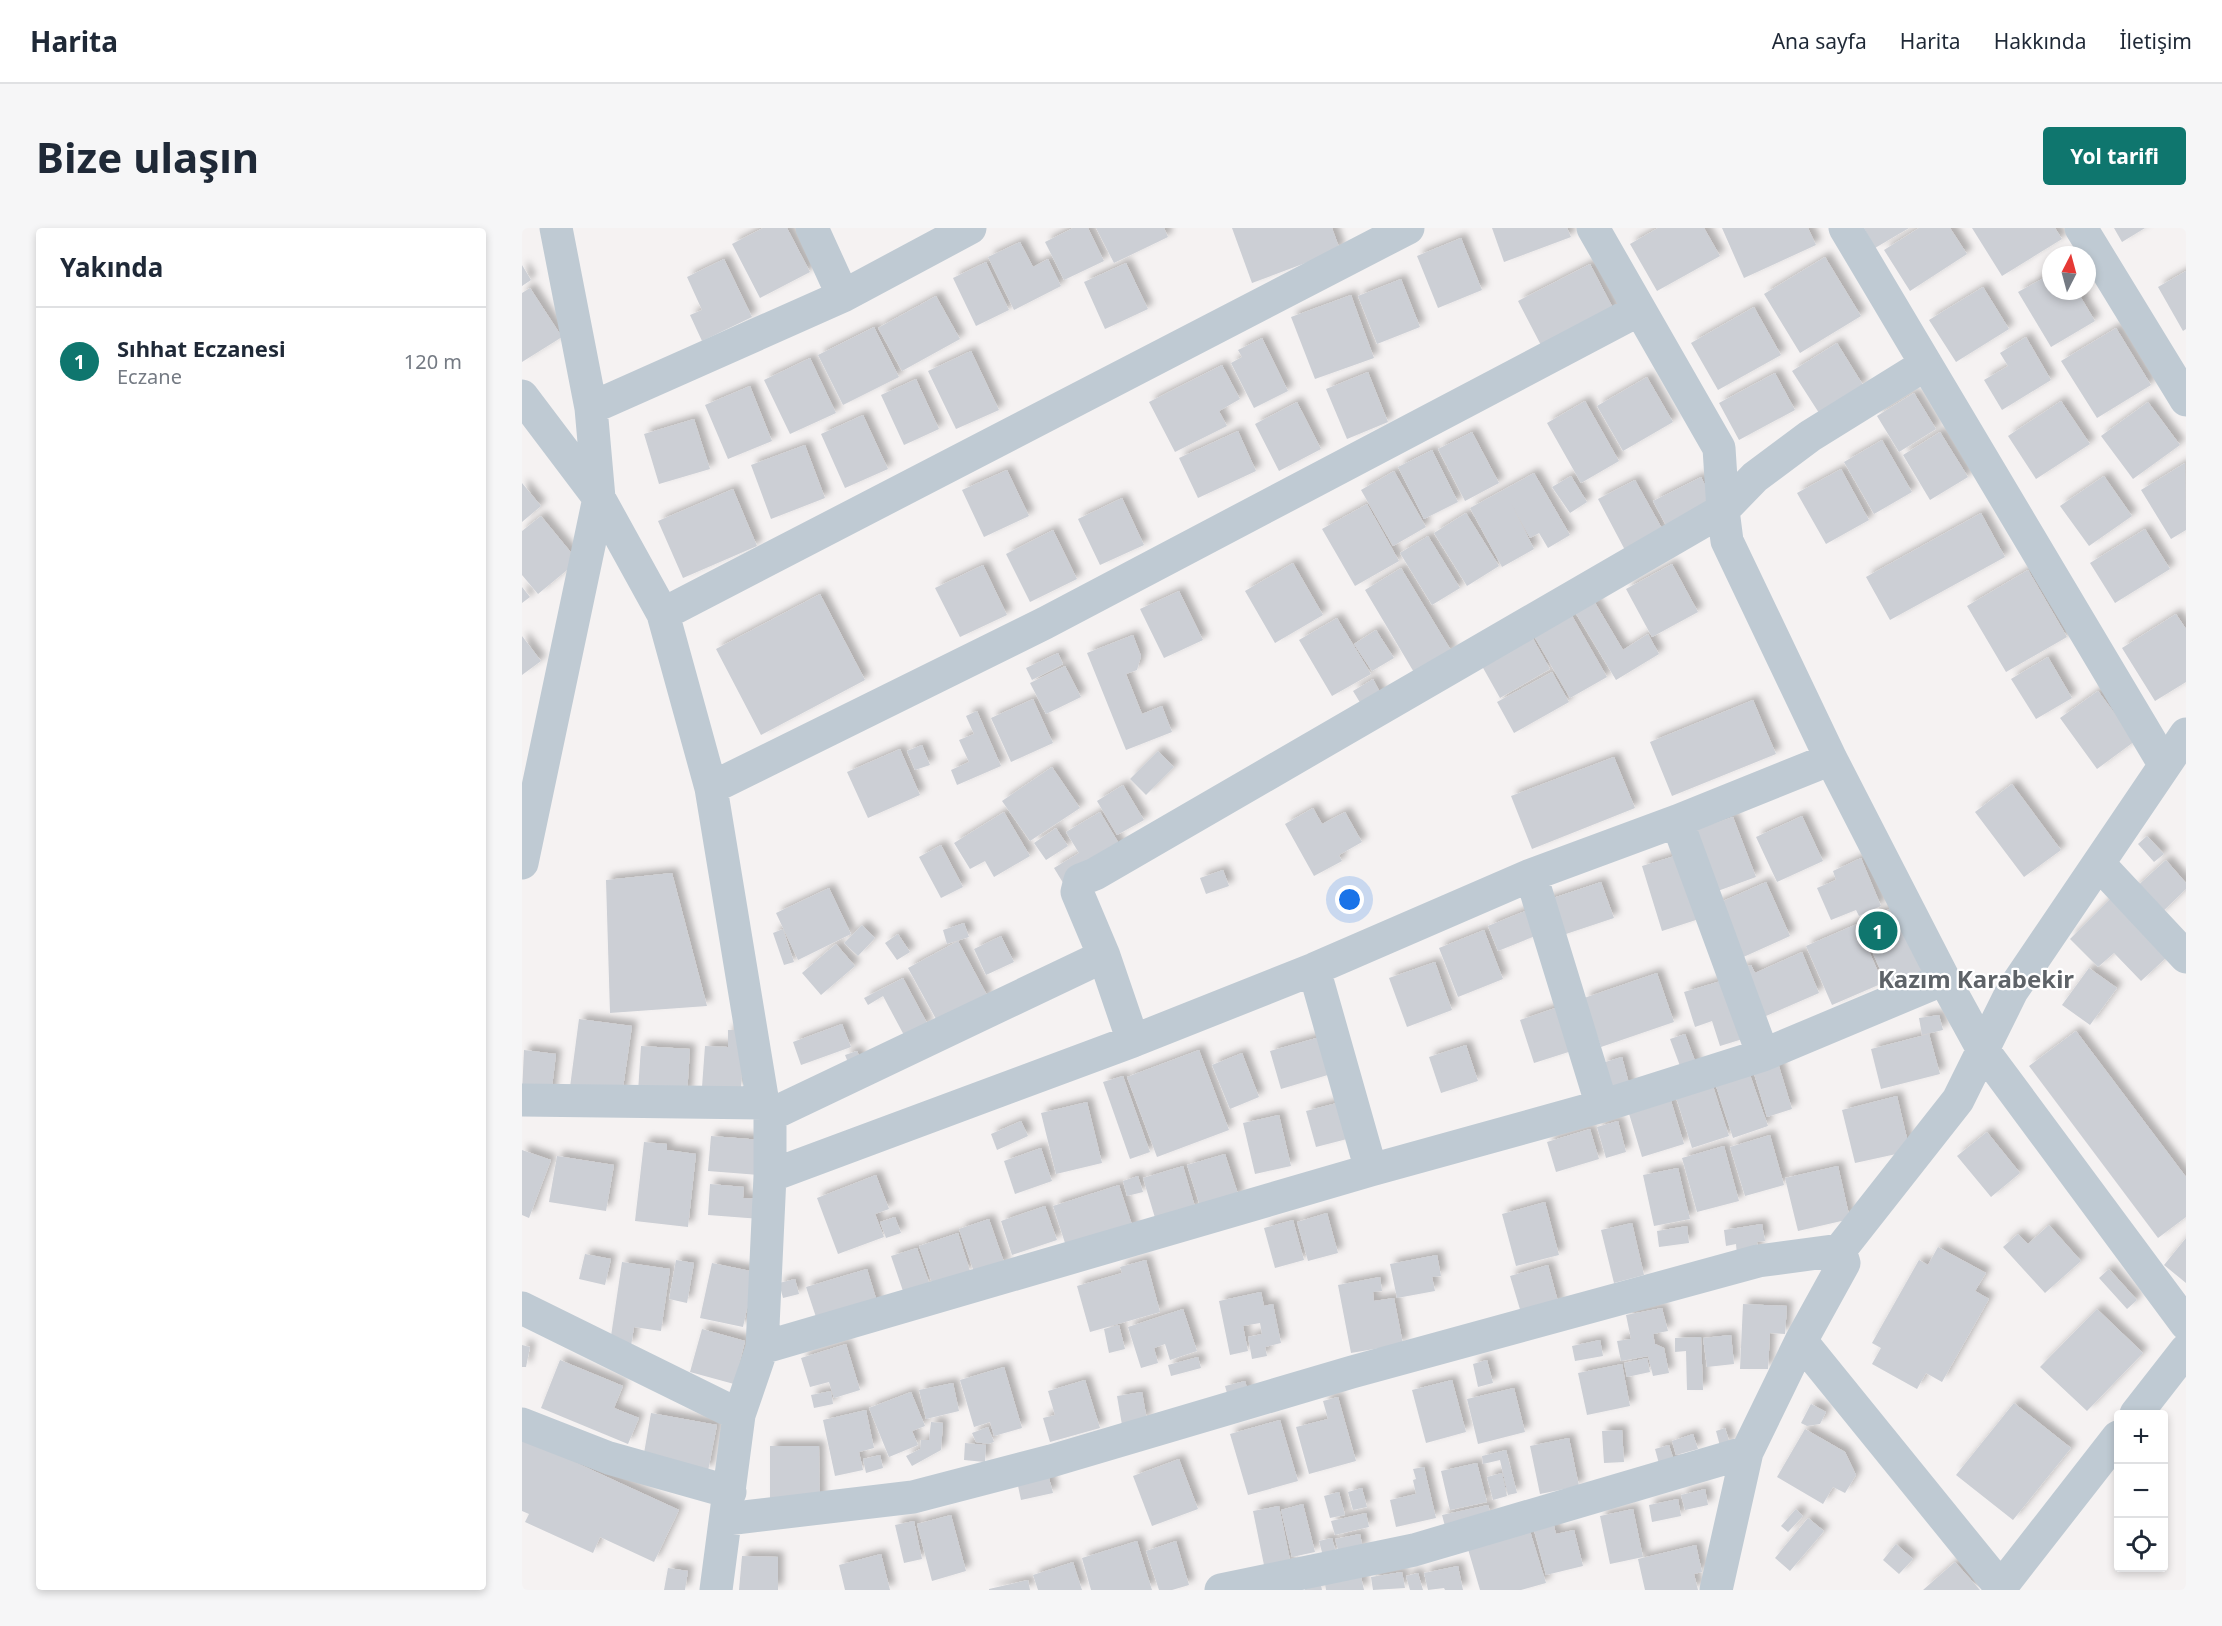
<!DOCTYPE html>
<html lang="tr">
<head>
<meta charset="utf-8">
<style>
  body { margin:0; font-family:"Noto Sans",sans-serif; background:#f6f6f7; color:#1f2937 }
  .controls { position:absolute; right:18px; bottom:18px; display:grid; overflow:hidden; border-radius:6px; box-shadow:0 3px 9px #0003 }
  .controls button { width:54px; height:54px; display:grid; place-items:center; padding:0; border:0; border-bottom:2px solid #e0e1e3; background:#fff; color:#1f2937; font:30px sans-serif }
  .compass { position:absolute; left:1520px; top:18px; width:54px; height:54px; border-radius:50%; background:#fff; box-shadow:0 3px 9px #0003; rotate:6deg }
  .you { position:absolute; left:828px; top:672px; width:21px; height:21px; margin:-15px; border:4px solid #fff; border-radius:50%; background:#1a73e8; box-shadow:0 0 0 9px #1a73e833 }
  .badge { display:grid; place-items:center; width:39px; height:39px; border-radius:50%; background:#0f766e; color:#fff; font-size:20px; font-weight:700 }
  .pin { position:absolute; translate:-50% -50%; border:3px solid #fff; box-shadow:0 2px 6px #0006 }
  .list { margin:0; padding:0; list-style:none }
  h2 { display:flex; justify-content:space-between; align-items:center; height:78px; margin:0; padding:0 24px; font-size:26px }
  h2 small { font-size:20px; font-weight:400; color:#747a83 }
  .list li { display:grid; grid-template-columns:39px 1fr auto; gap:18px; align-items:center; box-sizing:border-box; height:108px; padding:0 24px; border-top:2px solid #e0e1e3 }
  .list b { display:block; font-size:22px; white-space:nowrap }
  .list p { margin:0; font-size:20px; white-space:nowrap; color:#747a83 }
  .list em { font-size:20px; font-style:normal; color:#747a83 }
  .icon { flex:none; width:33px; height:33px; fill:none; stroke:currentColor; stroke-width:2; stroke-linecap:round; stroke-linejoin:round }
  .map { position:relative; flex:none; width:1664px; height:1362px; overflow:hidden; border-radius:6px }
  header { display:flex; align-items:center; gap:36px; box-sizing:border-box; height:84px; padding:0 30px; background:#fff; border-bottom:2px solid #e0e1e3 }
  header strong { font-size:28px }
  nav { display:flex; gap:33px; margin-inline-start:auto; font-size:21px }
  .intro { display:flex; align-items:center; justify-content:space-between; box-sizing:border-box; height:144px; padding:0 36px }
  h1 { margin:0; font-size:42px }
  .button { padding:15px 27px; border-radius:6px; background:#0f766e; color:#fff; font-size:21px; font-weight:700 }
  main { display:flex; gap:36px; padding:0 36px }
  aside { flex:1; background:#fff; border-radius:6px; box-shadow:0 3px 9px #0003 }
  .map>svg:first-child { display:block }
  .building { fill:#cccfd5; filter:url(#shadow) }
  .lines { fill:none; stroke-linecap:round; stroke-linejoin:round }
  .minor { stroke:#bfcad3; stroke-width:33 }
  .labels { text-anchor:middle; stroke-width:4.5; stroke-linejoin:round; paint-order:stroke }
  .district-label { font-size:24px; font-weight:bold; fill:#5e6368; stroke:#fff }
</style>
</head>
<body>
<header>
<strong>Harita</strong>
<nav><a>Ana sayfa</a><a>Harita</a><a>Hakkında</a><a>İletişim</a></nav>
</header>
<div class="intro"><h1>Bize ulaşın</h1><a class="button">Yol tarifi</a></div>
<main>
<aside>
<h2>Yakında<small></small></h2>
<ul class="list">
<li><span class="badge">1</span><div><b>Sıhhat Eczanesi</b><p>Eczane</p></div><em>120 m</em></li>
</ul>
</aside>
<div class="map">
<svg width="1664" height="1362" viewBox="0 0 1664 1362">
  <defs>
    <filter id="shadow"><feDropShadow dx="5.5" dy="-5.5" stdDeviation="3" flood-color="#0004"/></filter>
  </defs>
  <rect width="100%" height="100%" fill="#f5f2f2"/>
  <path class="building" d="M241,0H265L288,44L238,70L210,16Z
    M551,0H566L582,33L542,52L523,14Z
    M574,0H642L646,9L592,35Z
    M710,0H810L818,22L730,55Z
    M970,0H1045L1049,9L982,34Z
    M1136,0H1182L1198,28L1135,63L1108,16Z
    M1200,0H1286L1294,17L1222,50Z
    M1342,0H1387L1353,20Z
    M1397,0H1428L1445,26L1388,63L1362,22Z
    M1450,0H1533L1540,11L1480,48Z
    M1592,0H1623L1600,14Z
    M939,10L960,62L916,80L895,28Z
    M498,14L511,39L526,31L539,58L492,82L466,29Z
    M1303,29L1339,88L1278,125L1242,66Z
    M202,31L230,89L180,113L168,87L180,82L165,49Z
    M464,34L487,82L454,98L431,50Z
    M604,35L626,81L583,101L562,54Z
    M1068,36L1093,84L1021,121L996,73Z
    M0,37L9,52L0,58Z
    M1664,43V101L1661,103L1636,59Z
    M1529,46V63H1555L1573,93L1529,119L1496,64Z
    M879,51L898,99L855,116L836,68Z
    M1461,59L1487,101L1434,134L1407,92Z
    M8,60L40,109L0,134V65Z
    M829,67L852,130L793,151L769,89Z
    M414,68L438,111L380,143L356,100Z
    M1232,79L1259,127L1196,162L1169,115Z
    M352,99L377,149L321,177L296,127Z
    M1594,100L1629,157L1575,190L1539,133Z
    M1504,109L1529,152L1480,182L1462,152L1486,138L1478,125Z
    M740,110L766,163L732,180L709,135L720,129L716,122Z
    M1315,115L1341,157L1297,185L1270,143Z
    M449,123L477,182L434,201L406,143Z
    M288,130L314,185L268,206L242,152Z
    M700,137L718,171L697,183L705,198L653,224L627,174Z
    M846,144L866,194L825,211L804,161Z
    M1253,145L1273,182L1217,212L1197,175Z
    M1125,149L1151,194L1101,223L1075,178Z
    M394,151L417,201L382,217L359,167Z
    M228,158L250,213L206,231L183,177Z
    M1392,165L1414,201L1377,224L1355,188Z
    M1063,173L1097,233L1059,255L1025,195Z
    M1539,173L1568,216L1514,251L1486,208Z
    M775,174L799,221L757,243L733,196Z
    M1626,174L1658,217L1611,251L1579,208Z
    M341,187L366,241L323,260L299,206Z
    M172,191L188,241L137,256L122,206Z
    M716,203L734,243L676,270L657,230Z
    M950,204L977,255L943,273L916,221Z
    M1418,204L1446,249L1408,272L1381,227Z
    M1360,212L1390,264L1352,286L1322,234Z
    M283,217L303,270L249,291L229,237Z
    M910,222L936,274L902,291L876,239Z
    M1663,235L1664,302L1649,311L1619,262Z
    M1319,241L1347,292L1304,316L1275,265Z
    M485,242L507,288L462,309L440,262Z
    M872,243L904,299L871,318L839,262Z
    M1012,245L1048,307L1026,320L1017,305L1008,310L989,275L1012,321L980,339L948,280Z
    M1049,248L1065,274L1048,285L1030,259Z
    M1582,248L1610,288L1567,318L1538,278Z
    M1179,249L1193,277L1146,301L1131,273Z
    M1113,252L1142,304L1104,324L1076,271Z
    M0,255L19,278L0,294Z
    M211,261L235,318L161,350L136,293Z
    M600,270L622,317L578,337L556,291Z
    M845,276L877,333L833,358L800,301Z
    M944,285L977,338L945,358L912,305Z
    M1459,285L1483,329L1368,392L1344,349Z
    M19,288L56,333L16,366L0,347V303Z
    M1623,301L1648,341L1593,375L1568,335Z
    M531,302L555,351L508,374L484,326Z
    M906,308L938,360L910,377L878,325Z
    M771,335L801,387L753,415L723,363Z
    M1150,336L1176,384L1130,409L1104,361Z
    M461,337L485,387L438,409L413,360Z
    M879,340L930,424L893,446L843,362Z
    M1506,342L1545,409L1484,444L1445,378Z
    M0,359L8,369L0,375Z
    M657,363L681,412L642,430L618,381Z
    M298,366L343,452L239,507L194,421Z
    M1072,373L1101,422L1126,406L1137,426L1094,452L1053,384Z
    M1049,386L1085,449L1048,470L1012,408Z
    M1654,386L1664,401V454L1633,473L1600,420Z
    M815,390L849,446L810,468L777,412Z
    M854,402L872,430L850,443L832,416Z
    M611,407L619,428L615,442L604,446L620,486L640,478L650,504L604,522L565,425Z
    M0,408L19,433L0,447Z
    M1010,409L1028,441L978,470L960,438Z
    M536,425L541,436L510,452L504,440Z
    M1526,429L1550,470L1514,491L1489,451Z
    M543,438L559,469L524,486L508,455Z
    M1030,444L1047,474L992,505L975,474Z
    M851,451L861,470L842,481L831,463Z
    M1576,463L1613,513L1575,541L1538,490Z
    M511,471L531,515L489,534L469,490Z
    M1231,472L1254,526L1150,568L1128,514Z
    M455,483L479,538L435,557L429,542L447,534L437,512L452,506L444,488Z
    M400,517L408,537L393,542L385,523Z
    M378,521L398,567L346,590L325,544Z
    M636,523L652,539L624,567L608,551Z
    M1092,529L1113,580L1010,621L989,568Z
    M530,539L558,580L508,613L480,573Z
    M1490,556L1539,622L1502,649L1453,584Z
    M601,557L622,592L595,607L575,573Z
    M791,580L800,596L823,584L840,614L817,627L820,633L792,648L763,596Z
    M482,584L508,628L472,649L463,633L448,641L432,615Z
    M578,584L602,624L543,658L532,640L557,625L544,604Z
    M1280,588L1301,633L1255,654L1234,609Z
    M1211,589L1234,649L1193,664L1171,603Z
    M534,600L546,618L524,632L512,615Z
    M1625,608L1642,626L1632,634L1616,616Z
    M419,617L441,659L419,670L397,629Z
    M1156,627L1177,691L1140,703L1120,638Z
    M1339,630L1359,678L1337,688L1334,682L1309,692L1295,660L1314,652L1311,643Z
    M1644,632L1664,655V661L1636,688L1611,662Z
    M701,642L707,658L684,666L678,650Z
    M150,645L185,778L88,785L84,652Z
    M1079,654L1092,690L1035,709L1022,673Z
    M1244,654L1268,708L1217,731L1192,677Z
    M307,660L329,706L276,732L254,685Z
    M1591,668L1646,728L1619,753L1592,725L1576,739L1548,711Z
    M1372,679L1400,744L1366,759L1337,694Z
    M1008,681L1018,706L976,723L966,698Z
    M442,695L447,709L425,716L421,702Z
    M1335,696L1361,755L1310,777L1284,718Z
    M340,697L353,710L336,728L322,715Z
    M261,701L272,734L262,737L251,705Z
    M962,702L981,751L936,769L917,720Z
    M376,706L388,724L375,732L363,715Z
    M479,708L492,734L464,747L452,721Z
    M436,713L466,769L420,802L386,740Z
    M314,716L333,738L299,767L280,745Z
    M1280,724L1297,765L1237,791L1216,742L1229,737L1233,745Z
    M913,734L930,782L885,799L867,750Z
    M1567,740L1595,760L1568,797L1540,777Z
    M1135,745L1152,794L1079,819L1062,770Z
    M381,750L406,797L383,809L361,768L346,777L342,770Z
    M1209,750L1227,809L1198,818L1190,793L1173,799L1162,764Z
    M1042,777L1056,821L1012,835L998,792Z
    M1417,787L1421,802L1400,807L1397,790Z
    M57,791L110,798L100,867L48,859Z
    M320,796L329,819L279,837L271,814Z
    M206,802H222L219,860L180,859L183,818L206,819Z
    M1554,803L1664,949V989L1636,1010L1507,838Z
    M1163,806L1176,841L1161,846L1148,811Z
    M1407,806L1418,846L1359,861L1349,821Z
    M798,809L809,846L759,861L748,823Z
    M944,817L956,853L919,865L907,829Z
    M119,818L168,821L165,867L116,864Z
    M2,822L34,826L29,868L0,865Z
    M677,822L707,902L635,929L605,849Z
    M335,823L341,837L329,842L323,827Z
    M720,825L737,869L708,881L690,837Z
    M1100,829L1109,863L1090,869L1080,835Z
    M1256,835L1270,881L1245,889L1231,842Z
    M1227,844L1246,898L1211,910L1193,855Z
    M601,848L628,924L608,931L581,854Z
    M1190,855L1207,908L1170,920L1153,866Z
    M1147,866L1162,916L1120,929L1105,879Z
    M1375,868L1388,923L1333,935L1320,882Z
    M565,874L580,935L534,946L519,885Z
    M815,875L825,911L794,919L784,883Z
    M757,887L769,938L733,946L721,895Z
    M499,893L506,908L475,922L469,906Z
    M1096,893L1104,924L1084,930L1075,899Z
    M1068,901L1077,931L1034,944L1025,914Z
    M1465,904L1498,945L1469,969L1435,928Z
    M1248,907L1262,957L1223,968L1208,919Z
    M189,908L240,912L237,947L186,943Z
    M122,914L145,916V922L174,926L166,999L113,993Z
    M1202,918L1217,973L1175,984L1160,930Z
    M519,920L530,953L493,966L482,933Z
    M0,922L29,932L7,990L0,987Z
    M703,926L717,969L679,981L665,937Z
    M35,928L92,937L84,983L27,974Z
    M661,938L674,982L634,993L621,950Z
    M1316,938L1328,991L1276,1003L1263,950Z
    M1156,940L1168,991L1132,998L1121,947Z
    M354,947L367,981L353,986L362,1009L316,1026L295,970Z
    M616,948L621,964L605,968L601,953Z
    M188,956L222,959L221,970L241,971L239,991L186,987Z
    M597,957L612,1003L543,1015L531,978Z
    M1023,974L1037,1027L994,1038L980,986Z
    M523,978L535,1012L490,1027L479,993Z
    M805,985L816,1025L786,1033L775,994Z
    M373,989L379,1005L364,1010L358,994Z
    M467,991L483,1037L453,1047L437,1001Z
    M771,992L782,1032L753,1040L742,1000Z
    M1110,995L1122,1047L1092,1055L1079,1002Z
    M1240,996L1243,1013L1235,1014L1236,1023L1215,1027L1214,1016L1204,1018L1202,1002Z
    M1527,997L1559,1033L1523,1065L1481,1019L1496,1006L1506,1016Z
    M1165,998L1167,1015L1137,1019L1135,1003Z
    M436,1005L448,1043L410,1055L397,1018Z
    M1664,1010V1055L1642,1037Z
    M1416,1019L1464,1045L1453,1063L1467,1071L1420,1154L1404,1145L1395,1161L1350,1136L1359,1120L1350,1115L1397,1032L1406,1037Z
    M395,1020L408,1057L382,1066L369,1028Z
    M63,1026L89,1031L83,1057L57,1051Z
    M915,1027L919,1048L910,1049L913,1063L875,1070L868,1036Z
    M154,1032L172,1035L165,1075L147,1071Z
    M624,1032L638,1084L568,1104L555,1058L600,1045L598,1039Z
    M100,1034L148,1041L139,1103L112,1099L109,1118L88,1115Z
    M190,1035L233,1044L221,1099L178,1090Z
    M1026,1037L1037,1077L1000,1088L988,1048Z
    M345,1041L357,1080L297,1098L284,1059Z
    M1587,1041L1615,1072L1605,1081L1577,1050Z
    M858,1049L860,1063L851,1064L852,1073L872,1070L881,1116L829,1125L816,1057Z
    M273,1051L277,1066L261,1070L257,1055Z
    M739,1064L742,1078L751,1076L759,1115L743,1119L745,1128L730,1131L726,1109L740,1106L738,1095L721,1098L726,1123L708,1127L697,1073Z
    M1221,1076L1265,1078L1263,1106L1248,1105L1246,1141H1218Z
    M1140,1080L1146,1103L1131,1106L1133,1116L1142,1120L1147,1145L1131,1148L1126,1128L1099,1133L1095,1113L1109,1111L1104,1087Z
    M661,1081L675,1123L648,1132L643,1116L632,1120L636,1135L619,1140L606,1099Z
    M1575,1081L1621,1125L1565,1183L1518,1139Z
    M597,1097L603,1121L587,1125L582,1101Z
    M180,1101L223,1113L212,1156L168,1144Z
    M1209,1107L1212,1136L1185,1139L1181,1110Z
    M1179,1109L1181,1162H1165L1164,1123L1153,1124V1110Z
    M1078,1112L1081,1128L1053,1133L1050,1118Z
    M324,1116L338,1162L312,1170L307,1154L288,1159L279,1130Z
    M0,1117L8,1119L4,1139H0Z
    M676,1129L679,1140L649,1148L646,1137Z
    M1125,1130L1128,1144L1105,1149L1102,1135Z
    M38,1132L101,1158L92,1180L117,1190L106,1216L19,1180Z
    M965,1132L971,1155L956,1159L951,1136Z
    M1100,1136L1108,1178L1065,1187L1056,1145Z
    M482,1139L500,1200L472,1208L468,1194L452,1199L438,1152Z
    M563,1152L578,1200L528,1214L521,1190L533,1187L526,1163Z
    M930,1152L944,1204L904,1215L890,1162Z
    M723,1153L727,1167L707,1172L703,1158Z
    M431,1155L437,1183L404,1191L397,1162Z
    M992,1160L1003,1204L956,1216L945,1171Z
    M309,1163L311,1176L292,1180L289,1167Z
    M389,1164L403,1198L390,1203L396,1217L367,1229L347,1180Z
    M620,1164L625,1192L600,1197L595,1168Z
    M816,1169L834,1233L787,1246L774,1199L806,1191L801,1173Z
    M1492,1175L1549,1220L1491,1292L1434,1247Z
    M1289,1176L1304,1184L1298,1196L1285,1198L1279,1195Z
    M344,1182L352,1220L337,1224L341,1242L313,1248L301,1192Z
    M129,1185L195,1197L186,1243L121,1231Z
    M758,1192L776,1253L726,1267L708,1206Z
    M409,1194L421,1195L419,1222L390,1238L384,1228L398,1221L399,1212H407Z
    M466,1199L472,1214L466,1216L454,1214L450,1205Z
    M1203,1200L1208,1216L1198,1218L1194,1203Z
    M1283,1201L1323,1224L1334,1247L1323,1265L1311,1259L1301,1276L1255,1249Z
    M1100,1202L1102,1234L1082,1235L1080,1203Z
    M1171,1206L1176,1221L1154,1227L1150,1213Z
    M0,1210L157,1282L132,1334L78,1309L71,1325L3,1294L7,1286L0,1283Z
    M1047,1210L1057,1258L1018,1266L1008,1218Z
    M443,1215L464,1217L463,1234L442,1232Z
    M1147,1217L1154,1239L1139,1243L1133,1221Z
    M248,1218H297L298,1276L248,1277Z
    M984,1222L995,1265L986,1267L978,1232L961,1236L960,1228Z
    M358,1227L361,1240L344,1245L341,1231Z
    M657,1231L676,1281L630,1298L611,1248Z
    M955,1235L965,1274L928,1282L919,1243Z
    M902,1239L914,1290L874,1299L868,1272L894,1266L891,1252L894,1251L891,1241Z
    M980,1245L985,1268L971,1272L965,1249Z
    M526,1246L531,1265L499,1272L495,1253Z
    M840,1260L845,1279L831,1282L826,1264Z
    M1183,1261L1186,1277L1163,1282L1159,1267Z
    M817,1264L823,1287L808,1290L802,1268Z
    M1156,1271L1159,1288L1130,1294L1127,1277Z
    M781,1276L793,1324L770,1329L759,1282Z
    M966,1277L969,1286L924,1302L920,1287Z
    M757,1278L769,1337L743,1342L731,1283Z
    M1111,1281L1121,1329L1088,1336L1078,1288Z
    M1274,1281L1281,1288L1266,1304L1259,1298Z
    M844,1285L847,1299L813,1307L809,1293Z
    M429,1287L444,1343L410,1353L395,1296Z
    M1286,1290L1302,1303L1268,1343L1253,1330Z
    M392,1293L400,1331L382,1335L373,1297Z
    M1032,1298L1034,1306L1052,1302L1061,1338L1024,1347L1012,1302Z
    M1008,1303L1024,1355L999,1362H958L946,1321Z
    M838,1306L841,1321L817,1325L813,1311Z
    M810,1310L814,1325L801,1328L797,1313Z
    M615,1313L630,1362H569L560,1330Z
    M654,1313L667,1357L650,1362H637L624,1323Z
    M1374,1316L1391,1331L1377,1346L1361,1332Z
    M1174,1317L1180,1344L1172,1346L1176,1362H1123L1116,1331Z
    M359,1326L368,1362H323L317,1337Z
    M220,1328L256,1329V1362H217Z
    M551,1334L560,1362H516L511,1347Z
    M1433,1334L1458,1362H1401Z
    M936,1338L941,1362H923L922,1360L906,1362L902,1345Z
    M146,1340L166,1343L163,1362H142Z
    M880,1344L883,1360L851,1362L849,1349Z
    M896,1345L901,1362H888L884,1348Z
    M839,1349L842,1362H804L803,1356Z
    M506,1352L508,1362H467V1361Z
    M799,1357L800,1362H783V1361Z"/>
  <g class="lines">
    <path class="minor" d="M34,0L69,180L77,270L141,386L189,560L241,875L248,887V948L240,1120L217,1187L194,1362
      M290,0L321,68
      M1071,0L1197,220L1201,282L1205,313L1309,531L1422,751L1461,822L1664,1096
      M1323,0L1642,536
      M1559,0L1664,172
      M0,168L77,270L0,635
      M69,180L321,68L448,0
      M141,386L886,0
      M189,560L523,395L1117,82
      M1155,593L1241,827
      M1577,636L1664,729
      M1009,647L1080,878
      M792,741L849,942
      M611,813L582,728L555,664L558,652L573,646L1201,282L1233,249L1288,208L1404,136
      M0,872L241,875
      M248,887L582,728
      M248,948L611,813L792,741L1009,647L1155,593L1309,531
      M0,1080L217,1187
      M1279,1113L1481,1362
      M240,1120L849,942L1080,878L1241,827L1422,751
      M1614,1186L1664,1122
      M0,1196L87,1230L208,1264
      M205,1291L391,1269L529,1233L830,1144L1236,1033L1318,1022
      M1479,1359L1596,1209
      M699,1362L892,1322L1225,1224
      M1194,1362L1225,1224L1279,1113L1322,1035L1318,1022L1436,872L1490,763L1664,506"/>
  </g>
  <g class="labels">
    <g class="district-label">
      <text x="1454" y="760">Kazım Karabekir</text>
    </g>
  </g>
</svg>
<div class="controls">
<button>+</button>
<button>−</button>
<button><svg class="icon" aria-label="locate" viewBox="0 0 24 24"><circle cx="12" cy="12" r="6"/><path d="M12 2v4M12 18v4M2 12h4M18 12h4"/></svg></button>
</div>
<svg class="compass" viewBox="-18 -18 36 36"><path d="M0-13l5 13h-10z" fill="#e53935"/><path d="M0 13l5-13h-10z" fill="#747a83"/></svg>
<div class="you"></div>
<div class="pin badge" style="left:1356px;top:703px">1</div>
</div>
</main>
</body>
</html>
